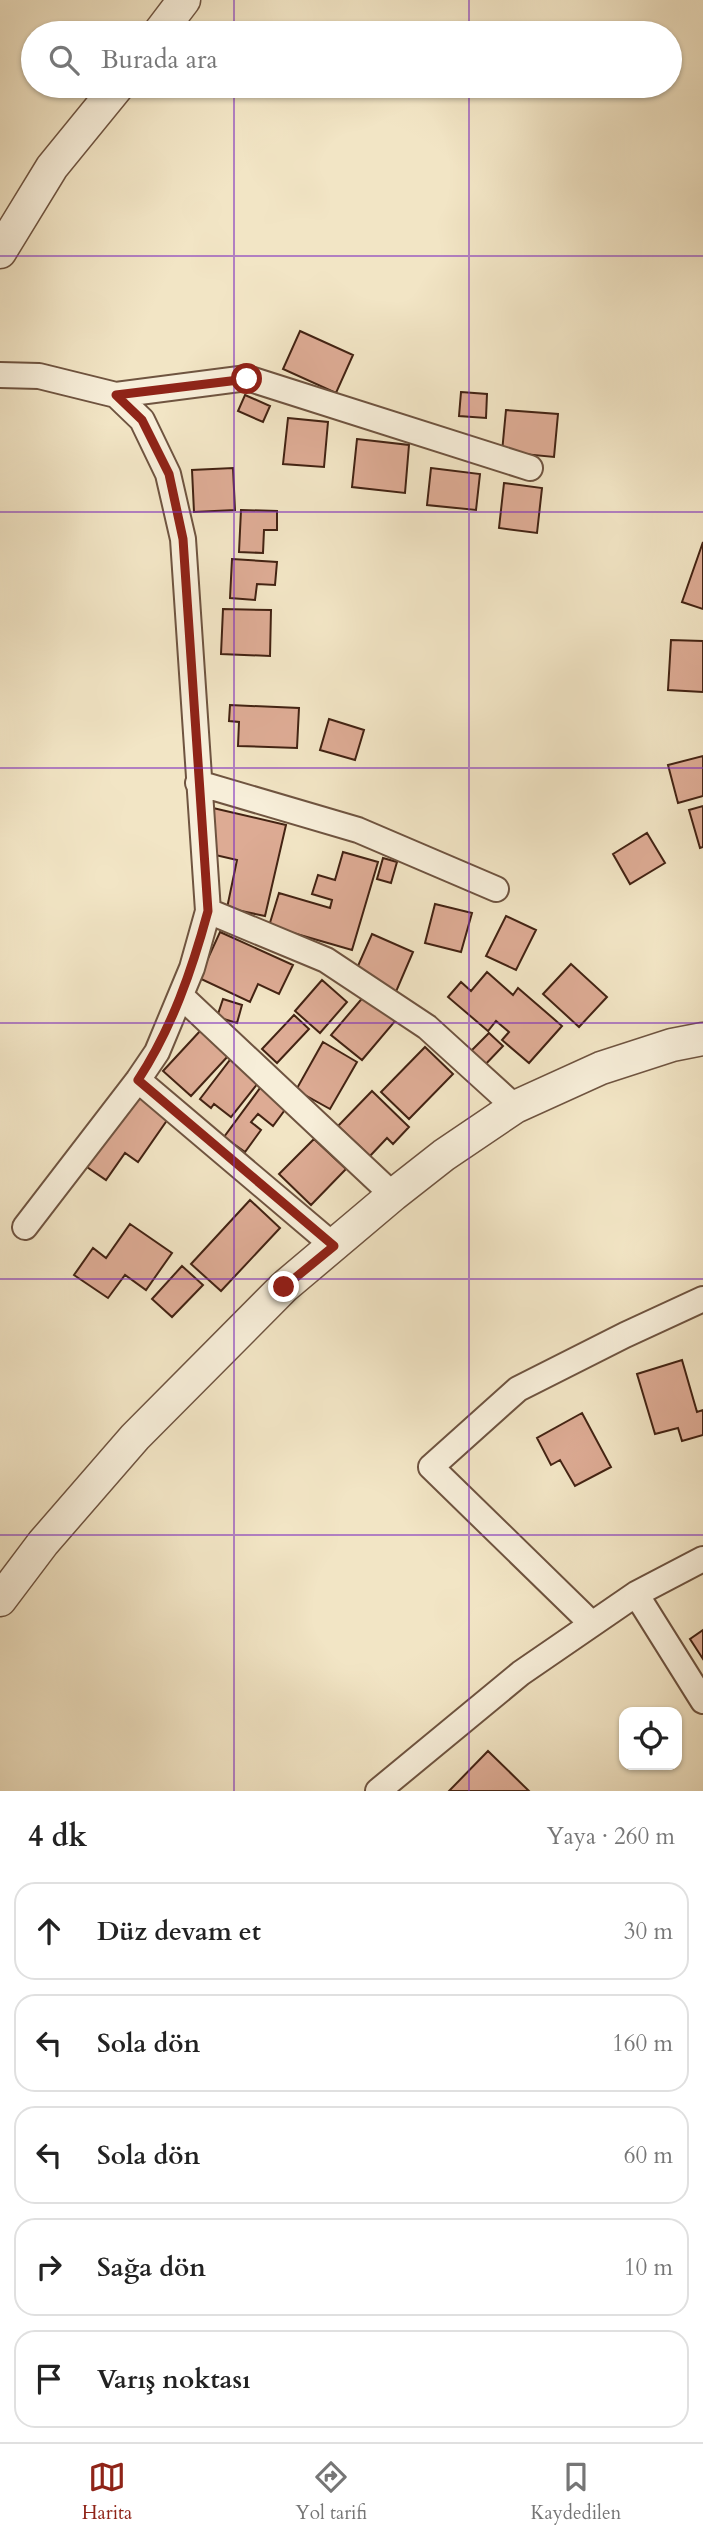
<!DOCTYPE html>
<html lang="tr">
<head>
<meta charset="utf-8">
<style>
  body { margin:0; font-family:Cardo,serif; background:#f6f6f6; color:#222 }
  .controls { position:absolute; right:21px; bottom:21px; display:grid; overflow:hidden; border-radius:14px; box-shadow:0 2px 5px #0004 }
  .controls button { width:63px; height:63px; display:grid; place-items:center; padding:0; border:0; border-bottom:2px solid #e0e0e0; background:#fff; color:#222; font:35px sans-serif }
  .stop { position:absolute; width:21px; height:21px; margin:-16px; border:5px solid #8f2418; border-radius:50%; background:#fff }
  .stop.end { background:#8f2418; border-color:#fff; box-shadow:0 2px 7px #0008 }
  .list { margin:0; padding:0; list-style:none }
  h2 { display:flex; justify-content:space-between; align-items:center; height:91px; margin:0; padding:0 28px; font-size:30px }
  h2 small { font-size:23px; font-weight:400; color:#767676 }
  .list li { display:grid; grid-template-columns:46px 1fr auto; gap:21px; align-items:center; box-sizing:border-box; height:98px; margin:0 14px 14px; padding:0 14px; border:2px solid #e0e0e0; border-radius:21px }
  .list b { display:block; font-size:26px; white-space:nowrap }
  .list em { font-size:23px; font-style:normal; color:#767676 }
  .icon { flex:none; width:38px; height:38px; fill:none; stroke:currentColor; stroke-width:2; stroke-linecap:round; stroke-linejoin:round }
  .map { position:relative; flex:none; width:703px; height:1791px; overflow:hidden }
  .search { position:absolute; background:#fff; box-shadow:0 2px 5px #0004; left:21px; right:21px; top:21px; height:77px; display:flex; align-items:center; gap:18px; box-sizing:border-box; padding:0 24px; border-radius:38px; color:#767676; font-size:26px }
  .sheet { height:651px; background:#fff }
  nav { display:flex; justify-content:space-around; align-items:center; box-sizing:border-box; height:98px; border-top:2px solid #e0e0e0; background:#fff; font-size:19px; color:#767676 }
  nav a { display:grid; justify-items:center; gap:4px }
  nav .on { color:#8f2418 }
  .map>svg:first-child { display:block }
  .building { fill:#ddab94; stroke:#432313; stroke-width:2 }
  .lines { fill:none; stroke-linecap:round; stroke-linejoin:round }
  .minor-casing { stroke:#6f5440; stroke-width:28 }
  .tertiary-casing { stroke:#6f5440; stroke-width:35 }
  .minor { stroke:#f7eed9; stroke-width:24 }
  .tertiary { stroke:#f7eed9; stroke-width:32 }
  .route { stroke:#8f2418; stroke-width:9 }
  .grid { fill:none; stroke:#7b2cbf; stroke-width:2; stroke-opacity:0.55 }
</style>
</head>
<body>
<div class="map">
<svg width="703" height="1791" viewBox="0 0 703 1791">
  <rect width="100%" height="100%" fill="#f2e5c5"/>
  <filter id="stains"><feTurbulence type="fractalNoise" baseFrequency=".00286" numOctaves="4"/><feColorMatrix values="0 0 0 0 .2 0 0 0 0 .09 0 0 0 0 .02 0 0 0 .5 -.17"/></filter>
  <radialGradient id="worn" r=".72"><stop offset=".6" stop-color="#630" stop-opacity="0"/><stop offset="1" stop-color="#630" stop-opacity=".3"/></radialGradient>
  <path class="building" d="M300,331L353,355L336,393L283,369Z
    M461,392L487,394L486,418L459,416Z
    M245,395L270,406L263,422L238,411Z
    M506,410L558,414L554,457L502,452Z
    M288,418L328,422L324,467L283,464Z
    M357,439L409,445L405,493L352,487Z
    M233,468L235,510L194,512L192,470Z
    M431,468L480,474L476,510L427,505Z
    M504,483L542,488L537,533L499,528Z
    M241,510L277,511V530H264L263,553L239,552Z
    M703,542V609L682,602Z
    M232,559L277,562L275,585L257,584L255,600L230,598Z
    M223,609L271,610L270,656L221,654Z
    M671,640L703,641V692L668,690Z
    M230,705L299,708L297,748L238,746L239,722L229,721Z
    M329,719L364,730L355,760L320,750Z
    M703,756V796L678,803L668,765Z
    M703,806V847L700,848L689,810Z
    M213,808L286,825L265,916L227,908L237,860L211,854L215,831L208,829Z
    M647,833L665,863L630,884L613,854Z
    M343,852L378,862L352,950L269,926L279,893L330,908L332,900L312,894L318,875L335,880Z
    M383,858L397,862L391,883L377,879Z
    M435,904L472,913L461,952L425,943Z
    M506,916L536,930L516,970L486,956Z
    M220,932L293,965L279,994L258,984L250,1002L199,978Z
    M372,934L413,952L395,994L354,975Z
    M571,964L607,997L579,1027L543,994Z
    M487,972L513,995L518,988L562,1026L529,1063L502,1040L509,1032L496,1021L488,1031L448,997L461,982L471,991Z
    M322,980L347,1002L320,1033L295,1011Z
    M365,995L396,1020L362,1060L331,1035Z
    M223,999L242,1005L237,1023L217,1017Z
    M294,1015L309,1029L277,1063L262,1049Z
    M201,1030L229,1055L191,1096L163,1071Z
    M489,1033L503,1046L482,1068L468,1054Z
    M323,1042L357,1062L330,1109L296,1090Z
    M425,1047L453,1074L409,1119L381,1092Z
    M233,1056L262,1078L231,1117L214,1104L211,1108L200,1099Z
    M263,1084L290,1103L273,1126L258,1114L251,1122L261,1130L245,1152L224,1137Z
    M372,1091L409,1127L393,1144L387,1138L370,1156L338,1126Z
    M135,1092L170,1116L138,1162L125,1153L106,1180L84,1165Z
    M314,1139L346,1169L311,1205L279,1174Z
    M250,1200L280,1228L221,1291L191,1264Z
    M130,1224L172,1253L146,1290L125,1275L108,1298L74,1275L93,1248L106,1258Z
    M182,1266L203,1285L172,1317L152,1299Z
    M682,1360L697,1412L703,1410V1435L682,1441L678,1428L655,1434L637,1374Z
    M582,1413L611,1467L575,1486L560,1460L551,1465L537,1438Z
    M703,1630V1659L690,1639Z
    M488,1751L529,1791H449Z"/>
  <g class="lines">
    <defs>
      <path id="minor" d="M0,375L39,376L116,395L142,420L168,474L183,539L208,911L192,968L157,1052L138,1080L25,1227
        M116,395L247,378L530,468
        M198,783L358,830L496,889
        M208,911L326,960L427,1027L515,1107
        M181,996L393,1195
        M138,1080L334,1246
        M636,1594L703,1701
        M592,1624L431,1467L518,1389L625,1335L703,1299
        M378,1791L521,1673L636,1594L703,1559"/>
      <path id="tertiary" d="M159,33L184,0
        M0,252L52,167L118,86
        M0,1600L43,1543L135,1437L284,1287L393,1195L444,1155L515,1107L601,1068L672,1045L703,1039"/>
    </defs>
    <use href="#minor" class="minor-casing"/>
    <use href="#tertiary" class="tertiary-casing"/>
    <use href="#minor" class="minor"/>
    <use href="#tertiary" class="tertiary"/>
  </g>
  <g class="lines">
    <path class="route" d="M247,379L116,395L142,420L169,474L183,539L208,911C192,970 172,1028 138,1080L334,1246L284,1287"/>
  </g>
  <path class="grid" d="M234,0V33M469,0V33M234,86V1791M469,86V1791M0,256H703M0,512H703M0,768H703M0,1023H703M0,1279H703M0,1535H703"/>
  <rect width="100%" height="100%" filter="url(#stains)"/>
  <rect width="100%" height="100%" fill="url(#worn)"/>
</svg>
<div class="controls">
<button><svg class="icon" aria-label="locate" viewBox="0 0 24 24"><circle cx="12" cy="12" r="6"/><path d="M12 2v4M12 18v4M2 12h4M18 12h4"/></svg></button>
</div>
<div class="stop" style="left:247px;top:379px"></div>
<div class="stop end" style="left:284px;top:1287px"></div>
<div class="search"><svg class="icon" aria-label="search" viewBox="0 0 24 24"><circle cx="10" cy="10" r="6"/><path d="M15 15l6 6"/></svg>Burada ara</div>
</div>
<section class="sheet">
<h2>4 dk<small>Yaya · 260 m</small></h2>
<ul class="list">
<li><svg class="icon" aria-label="ahead" viewBox="0 0 24 24"><path d="M12 20V5M6 11l6-6 6 6"/></svg><div><b>Düz devam et</b></div><em>30 m</em></li>
<li><svg class="icon" aria-label="left" viewBox="0 0 24 24"><path d="M17 20v-9H6M10 6l-5 5 5 5"/></svg><div><b>Sola dön</b></div><em>160 m</em></li>
<li><svg class="icon" aria-label="left" viewBox="0 0 24 24"><path d="M17 20v-9H6M10 6l-5 5 5 5"/></svg><div><b>Sola dön</b></div><em>60 m</em></li>
<li><svg class="icon" aria-label="right" viewBox="0 0 24 24"><path d="M7 20v-9h11M14 6l5 5-5 5"/></svg><div><b>Sağa dön</b></div><em>10 m</em></li>
<li><svg class="icon" aria-label="arrive" viewBox="0 0 24 24"><path d="M6 21V4h12l-3 4 3 4H6"/></svg><div><b>Varış noktası</b></div></li>
</ul>
</section>
<nav>
<a class="on"><svg class="icon" aria-label="map" viewBox="0 0 24 24"><path d="M3 6l6-2 6 2 6-2v14l-6 2-6-2-6 2zM9 4v14M15 6v14"/></svg>Harita</a>
<a><svg class="icon" aria-label="directions" viewBox="0 0 24 24"><path d="M12 3l9 9-9 9-9-9zM9 14v-3h6M13 9l2 2-2 2"/></svg>Yol tarifi</a>
<a><svg class="icon" aria-label="saved" viewBox="0 0 24 24"><path d="M7 4h10v16l-5-4-5 4z"/></svg>Kaydedilen</a>
</nav>
</body>
</html>
